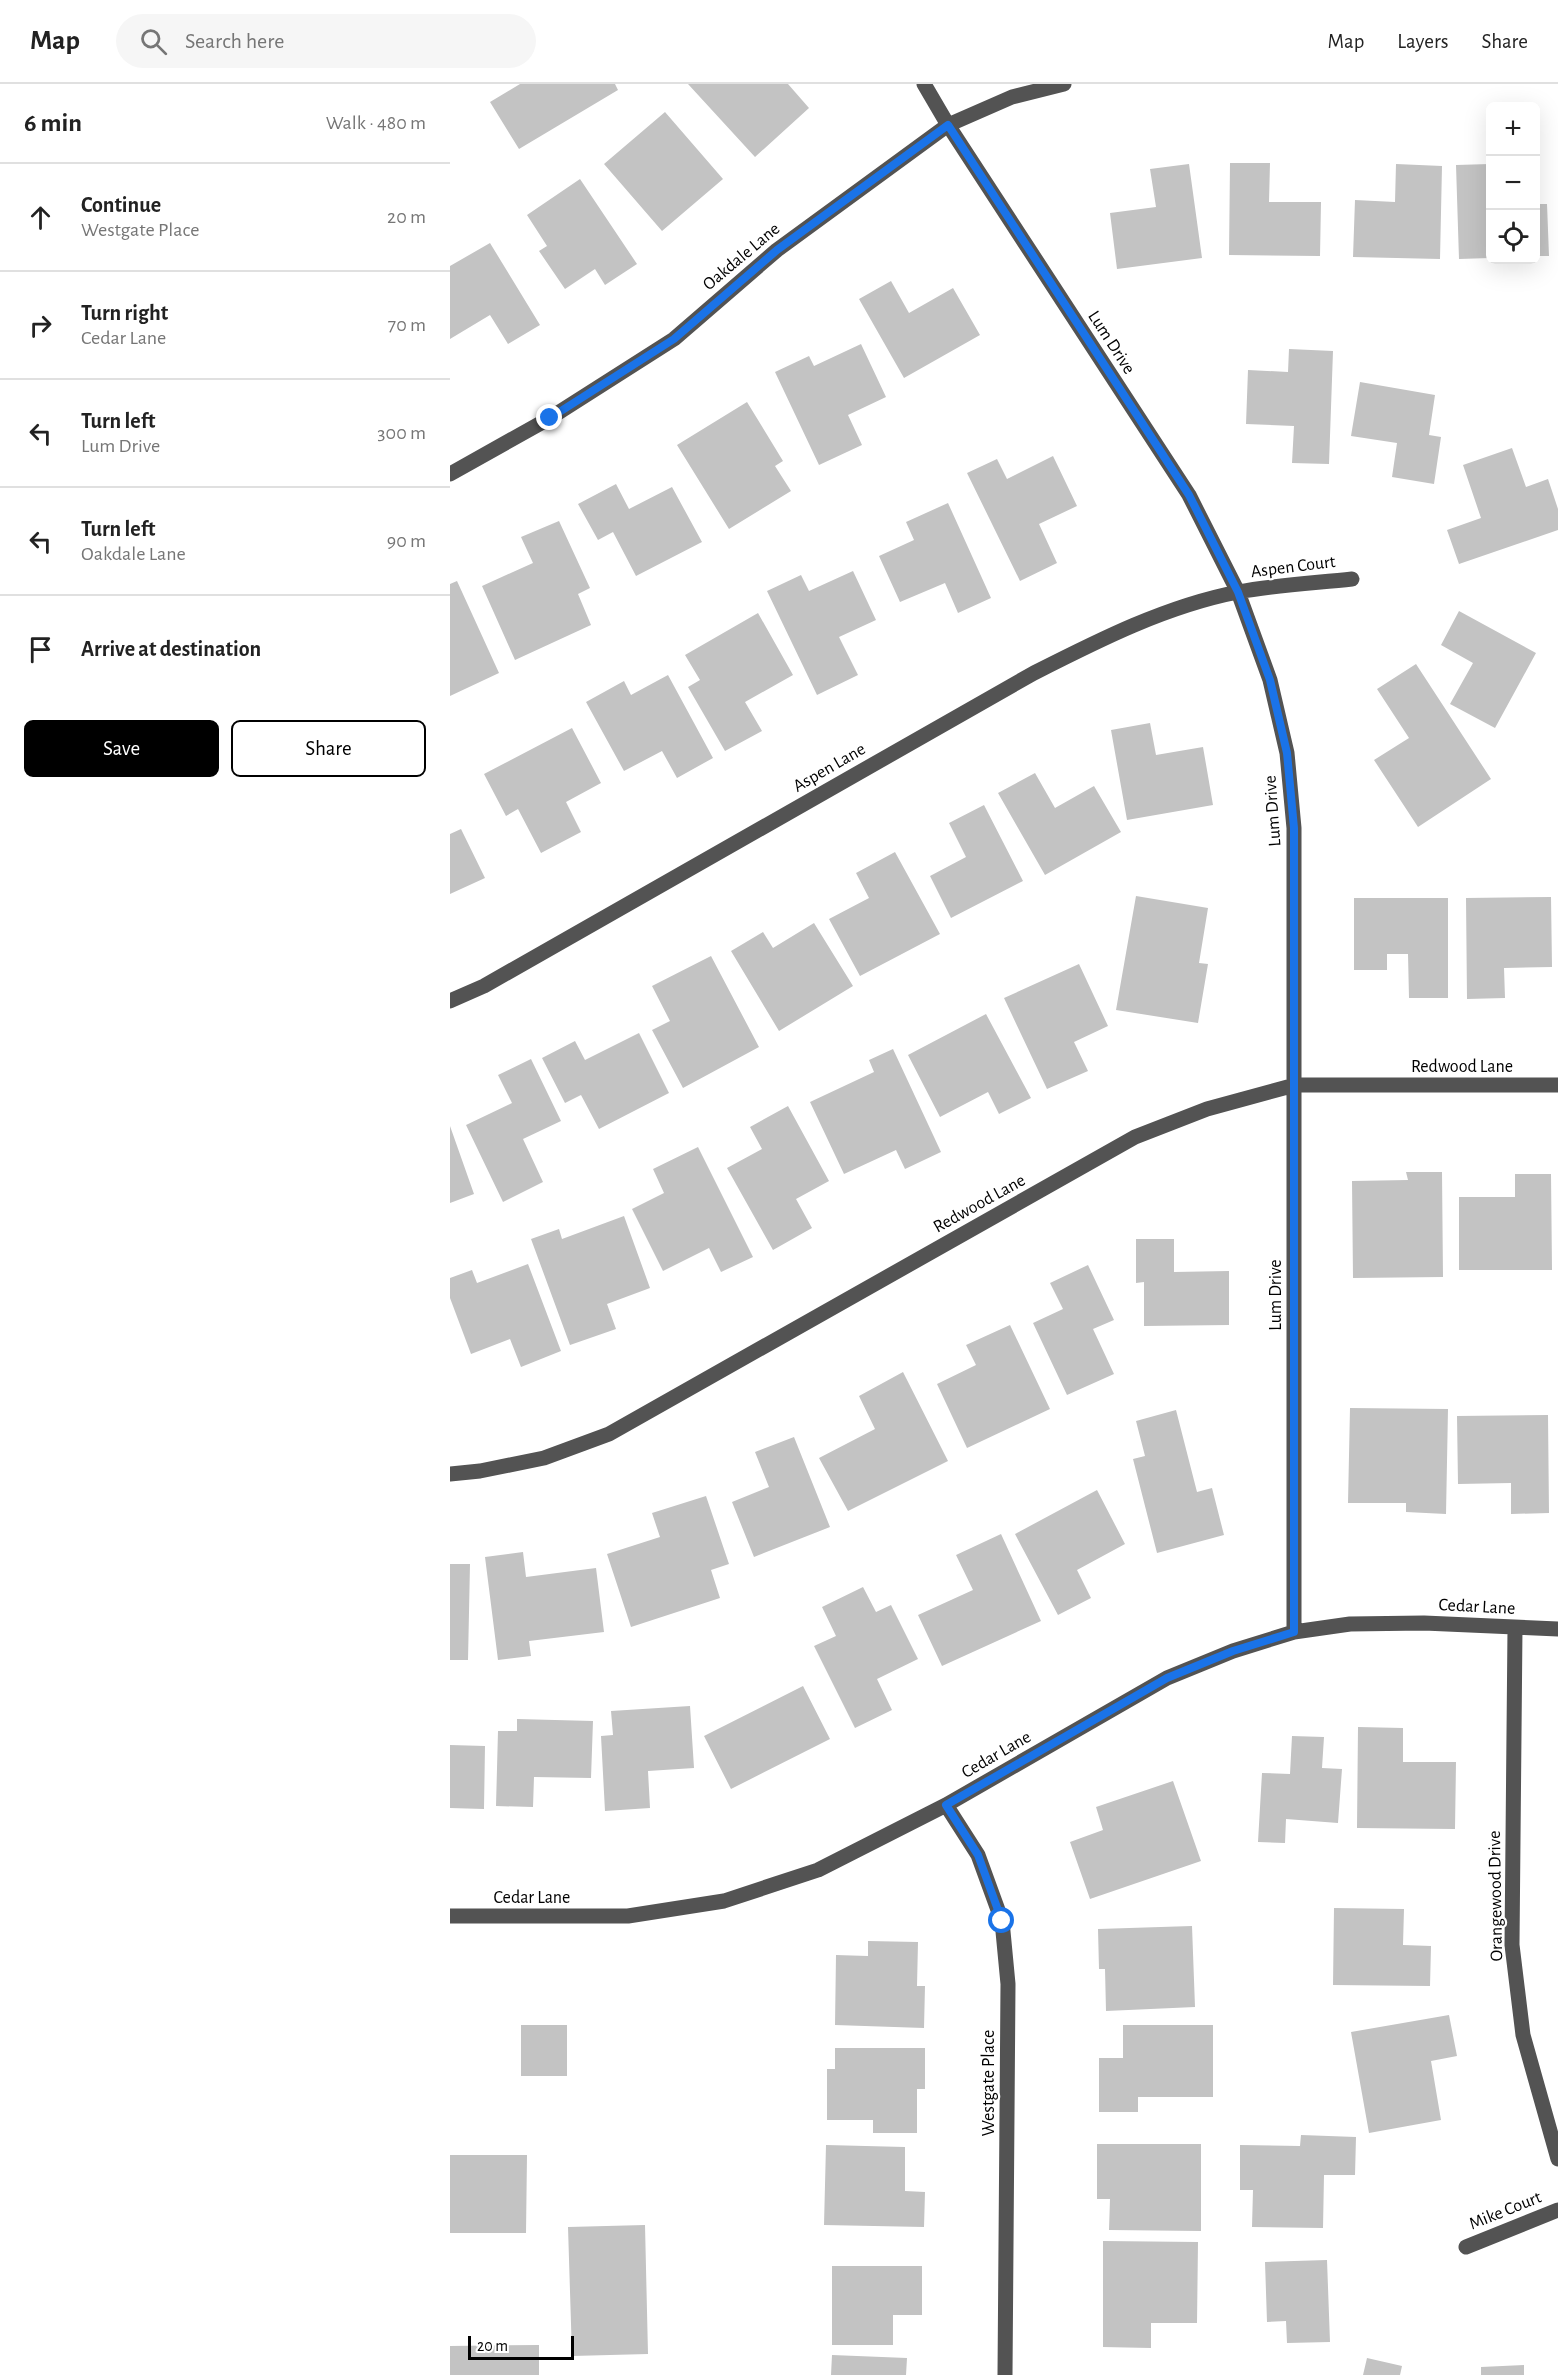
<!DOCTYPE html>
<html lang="en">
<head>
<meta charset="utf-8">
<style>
  body { margin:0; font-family:"Alegreya Sans",sans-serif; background:#f6f6f6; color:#222 }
  .controls { position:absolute; right:18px; top:18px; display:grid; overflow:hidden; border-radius:9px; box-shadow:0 6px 24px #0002 }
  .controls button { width:54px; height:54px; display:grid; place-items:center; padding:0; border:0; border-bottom:2px solid #e0e0e0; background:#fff; color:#222; font:30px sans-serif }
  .scale { position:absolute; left:18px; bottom:15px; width:106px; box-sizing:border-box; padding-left:6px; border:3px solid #000; border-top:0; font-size:16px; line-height:21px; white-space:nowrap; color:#000; -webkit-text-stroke:4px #fff; paint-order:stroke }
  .stop { position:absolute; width:18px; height:18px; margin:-14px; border:4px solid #1a73e8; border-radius:50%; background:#fff }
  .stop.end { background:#1a73e8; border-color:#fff; box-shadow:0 2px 6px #0008 }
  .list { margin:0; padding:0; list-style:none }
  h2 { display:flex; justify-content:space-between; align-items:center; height:78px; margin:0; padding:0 24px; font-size:26px }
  h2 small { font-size:20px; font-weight:400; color:#767676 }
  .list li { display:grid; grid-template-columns:39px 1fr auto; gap:18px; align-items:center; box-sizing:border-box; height:108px; padding:0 24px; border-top:2px solid #e0e0e0 }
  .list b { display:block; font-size:22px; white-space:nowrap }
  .list p { margin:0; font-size:20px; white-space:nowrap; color:#767676 }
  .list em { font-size:20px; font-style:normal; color:#767676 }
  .actions { display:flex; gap:12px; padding:18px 24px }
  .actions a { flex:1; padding:14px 0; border:2px solid #000; border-radius:9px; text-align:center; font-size:21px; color:#000 }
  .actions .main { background:#000; color:#fff }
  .icon { flex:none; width:33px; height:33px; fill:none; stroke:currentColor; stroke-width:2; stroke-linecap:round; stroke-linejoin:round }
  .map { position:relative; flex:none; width:1108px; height:2291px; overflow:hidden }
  header { display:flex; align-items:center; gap:36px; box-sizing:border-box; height:84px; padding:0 30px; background:#fff; border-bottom:2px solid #e0e0e0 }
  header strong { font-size:28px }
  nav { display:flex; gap:33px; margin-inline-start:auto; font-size:21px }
  .search { width:420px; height:54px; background:#f6f6f6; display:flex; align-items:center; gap:15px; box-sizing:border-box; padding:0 21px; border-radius:33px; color:#767676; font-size:22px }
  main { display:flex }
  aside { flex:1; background:#fff }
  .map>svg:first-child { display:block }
  .building { fill:#c3c3c3 }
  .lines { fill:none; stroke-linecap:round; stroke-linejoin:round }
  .minor { stroke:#535353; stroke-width:15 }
  .route { stroke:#1a73e8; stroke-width:8 }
  .labels { text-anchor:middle; stroke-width:4.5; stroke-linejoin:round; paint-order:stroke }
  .street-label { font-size:18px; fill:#000; stroke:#fff }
</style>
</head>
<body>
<header>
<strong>Map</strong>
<div class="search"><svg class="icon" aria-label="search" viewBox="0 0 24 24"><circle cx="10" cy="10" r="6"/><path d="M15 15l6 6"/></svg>Search here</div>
<nav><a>Map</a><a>Layers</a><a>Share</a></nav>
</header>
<main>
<aside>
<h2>6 min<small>Walk · 480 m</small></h2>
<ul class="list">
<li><svg class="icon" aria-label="ahead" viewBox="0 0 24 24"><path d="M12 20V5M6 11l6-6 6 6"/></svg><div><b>Continue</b><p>Westgate Place</p></div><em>20 m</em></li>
<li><svg class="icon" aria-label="right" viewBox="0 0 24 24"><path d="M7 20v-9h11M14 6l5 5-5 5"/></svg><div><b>Turn right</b><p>Cedar Lane</p></div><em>70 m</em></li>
<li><svg class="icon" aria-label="left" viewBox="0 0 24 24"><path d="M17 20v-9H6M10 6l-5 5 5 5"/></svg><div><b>Turn left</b><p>Lum Drive</p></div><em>300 m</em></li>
<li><svg class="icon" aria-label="left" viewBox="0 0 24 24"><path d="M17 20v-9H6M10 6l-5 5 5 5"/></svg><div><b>Turn left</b><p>Oakdale Lane</p></div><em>90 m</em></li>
<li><svg class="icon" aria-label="arrive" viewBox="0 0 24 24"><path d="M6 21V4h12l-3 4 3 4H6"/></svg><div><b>Arrive at destination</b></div></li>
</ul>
<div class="actions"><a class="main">Save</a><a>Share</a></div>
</aside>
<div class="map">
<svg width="1108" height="2291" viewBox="0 0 1108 2291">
  <rect width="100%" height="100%" fill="#fff"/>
  <path class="building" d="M70,0H165L168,6L69,65L40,18Z
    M238,0H338L359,24L305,73Z
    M215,28L273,95L212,147L154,80Z
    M780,79H820L819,118H871L870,172L779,171Z
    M739,80L752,174L667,185L660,129L706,123L700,85Z
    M946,80L992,82L990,175L903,173L905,116L945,118Z
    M1040,80V174L1009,175L1006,81Z
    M130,95L187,180L155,201L145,185L115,205L89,167L97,162L77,131Z
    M1086,120H1097L1099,172H1086Z
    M40,159L90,241L58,260L40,231L0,255V182Z
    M441,197L459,229L503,204L530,251L454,294L409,215Z
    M411,260L436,313L398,331L412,361L369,381L325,288L359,272L364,282Z
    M839,265L883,267L879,380L842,379L844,342L796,340L798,286L838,288Z
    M910,298L985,311L979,351L991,353L984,400L942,393L947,359L901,352Z
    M297,318L333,377L325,382L341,407L279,445L227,361Z
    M1062,364L1076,403L1098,395L1108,425V446L1009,480L997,446L1031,434L1013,381Z
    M603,372L627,422L589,440L607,479L570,497L517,389L547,375L557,395Z
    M166,400L179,425L222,403L252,458L186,492L163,448L148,456L128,420Z
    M498,419L541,514L508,529L495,499L450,518L429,472L464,456L456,438Z
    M109,437L140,504L128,510L141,541L65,576L32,502L83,479L71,453Z
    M403,487L426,536L389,553L408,591L367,611L317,507L351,491L359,507Z
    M7,497L49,589L0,612V500Z
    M1009,527L1086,569L1045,644L1000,620L1023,579L991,561Z
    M308,529L343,591L295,618L312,647L275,667L238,603L250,596L235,571Z
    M966,580L1041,695L968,743L924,676L959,654L927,605Z
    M218,591L263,674L227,694L212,667L174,687L136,618L174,597L181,611Z
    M700,639L706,671L753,663L763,721L677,736L661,646Z
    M122,644L151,699L116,718L131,748L91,769L68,725L56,732L34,690Z
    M585,689L605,724L644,702L671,748L595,791L548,709Z
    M534,721L573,797L501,834L480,792L516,773L499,739Z
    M11,745L35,794L0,810V750Z
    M445,768L490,850L410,892L379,835L419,814L406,789Z
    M686,812L758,824L749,879L758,880L748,939L666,926Z
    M1101,813L1102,883L1054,884L1055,914L1017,915L1016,814Z
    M904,814H998V914H959L958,870H937V886H904Z
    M364,839L403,902L329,947L281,867L313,848L323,864Z
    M261,872L309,963L233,1004L202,946L220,937L202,902Z
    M629,880L658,942L624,958L638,987L597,1005L554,914Z
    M536,930L581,1014L549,1030L538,1008L490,1033L458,971Z
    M189,949L219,1009L149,1045L131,1011L115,1019L92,974L125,957L135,976Z
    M443,965L491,1068L455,1085L446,1066L394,1090L360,1018L424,988L419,976Z
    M81,975L111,1037L73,1055L93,1098L53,1118L16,1041L62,1019L48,991Z
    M338,1022L379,1097L346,1115L362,1144L323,1166L277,1084L312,1065L300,1043Z
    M0,1042L24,1110L0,1119Z
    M248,1063L303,1173L271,1188L259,1164L213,1187L182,1125L214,1109L203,1085Z
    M956,1088H992L993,1193L903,1194L902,1097L958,1096Z
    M1065,1090H1101L1102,1186H1009V1113H1065Z
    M174,1132L200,1204L157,1220L166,1245L120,1261L81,1155L109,1145L112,1155Z
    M686,1155H724V1188L779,1187V1241L694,1242V1198L686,1199Z
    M78,1180L111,1267L71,1283L60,1255L21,1270L0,1214V1194L22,1186L27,1199Z
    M638,1181L664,1236L643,1245L664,1290L617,1311L583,1239L613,1225L600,1199Z
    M560,1241L600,1325L517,1364L487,1300L526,1281L516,1261Z
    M453,1288L498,1377L398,1427L369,1374L425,1345L409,1312Z
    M900,1324L998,1325L996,1430L956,1428V1419H898Z
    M726,1326L747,1408L762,1404L774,1451L707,1469L683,1375L695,1372L686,1337Z
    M1098,1331L1099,1429L1061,1430V1399L1008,1400L1007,1332Z
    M344,1353L380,1443L304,1473L282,1418L319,1403L305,1368Z
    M647,1406L675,1460L627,1486L641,1514L608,1531L565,1450Z
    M256,1412L279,1480L261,1486L270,1514L181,1543L157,1470L210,1453L202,1429Z
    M551,1450L591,1537L492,1582L468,1531L523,1506L506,1471Z
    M73,1468L76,1493L146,1484L154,1548L79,1557L81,1572L48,1576L35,1473Z
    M0,1480H20L18,1576H0Z
    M413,1503L426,1528L441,1521L468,1575L427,1595L442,1626L405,1644L364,1562L386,1552L372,1523Z
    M353,1602L380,1655L281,1705L254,1652Z
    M240,1622L244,1684L198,1687L200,1724L155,1727L151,1652L163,1651L161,1627Z
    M67,1635L143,1637L141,1694L84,1693L83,1723L46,1722L48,1647H67Z
    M908,1643L953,1644V1678H1006L1005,1745L907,1744Z
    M842,1652L874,1653L872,1684L892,1685L888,1739L836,1735L835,1759L808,1758L812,1689L840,1690Z
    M0,1661L35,1662L34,1725L0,1724Z
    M723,1697L751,1777L640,1815L620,1758L653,1746L646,1723Z
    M884,1824L954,1825L953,1861L981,1862L980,1902L883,1901Z
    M742,1842L745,1923L656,1927L655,1885H649L648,1845Z
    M418,1857L468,1858L467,1902H475L474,1944L385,1941L386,1871L418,1872Z
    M999,1931L1007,1972L981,1977L991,2036L919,2049L901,1948Z
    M71,1941H117V1992H71Z
    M673,1941H763V2013H688V2028H649V1974H673Z
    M385,1964H475V2005H467V2049H423V2036H377V1985H385Z
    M851,2051L906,2053L905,2091H874L873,2144L802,2143L803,2106H790V2061L850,2062Z
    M647,2060H751V2147L659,2146L660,2115H647Z
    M376,2061L455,2063V2107L475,2108L474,2143L374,2141Z
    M0,2071H77L76,2149H0Z
    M195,2141L198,2270L122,2272L118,2143Z
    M653,2157L748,2158L747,2239H701V2264L653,2263Z
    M877,2176L880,2258L837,2259L836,2237L817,2238L815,2178Z
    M382,2182H472V2231H443V2261H382Z
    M89,2261V2291H0V2262Z
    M382,2271L457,2274L456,2291H381Z
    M917,2274L952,2282L950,2291H913Z
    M1074,2281V2291H1031V2283Z"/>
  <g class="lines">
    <path class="minor" d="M474,0L498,41L739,411L788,508L820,596L837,669L844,744V1548
      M0,390L100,334L224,255L327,166L498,41L562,13L614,0
      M0,917L34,902L584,589C649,556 716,522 788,508C825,501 865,499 902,495
      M0,1390L30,1387L94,1374L159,1350L685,1053L757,1025L845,1001H1108
      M1065,1544L1062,1861L1073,1951L1108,2075
      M496,1721L528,1771L552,1837L558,1900L555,2291
      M0,1832H178L274,1817L368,1786L496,1721L717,1594L783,1567L844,1548L900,1540L974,1539L1108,1545
      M1016,2163L1108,2126"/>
  </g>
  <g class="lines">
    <path class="route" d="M100,334L224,255L327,166L498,41L739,411L788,508L820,596L837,669L844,744V1548L783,1567L717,1594L496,1721L528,1771L552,1837"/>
  </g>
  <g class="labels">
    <g class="street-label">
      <text transform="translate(291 172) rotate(-40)" y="6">Oakdale Lane</text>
      <text transform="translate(662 258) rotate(57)" y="6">Lum Drive</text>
      <text transform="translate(843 482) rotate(-7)" y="6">Aspen Court</text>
      <text transform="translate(379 683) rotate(-30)" y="6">Aspen Lane</text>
      <text transform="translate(822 727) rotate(-94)" y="6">Lum Drive</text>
      <text x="1012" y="988">Redwood Lane</text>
      <text transform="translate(529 1119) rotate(-29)" y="6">Redwood Lane</text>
      <text transform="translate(825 1211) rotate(-90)" y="6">Lum Drive</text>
      <text transform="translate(1027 1522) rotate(3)" y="6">Cedar Lane</text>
      <text transform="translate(546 1670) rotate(-30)" y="6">Cedar Lane</text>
      <text transform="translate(1045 1812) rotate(-91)" y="6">Orangewood Drive</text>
      <text x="82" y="1819">Cedar Lane</text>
      <text transform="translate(538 1999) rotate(-90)" y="6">Westgate Place</text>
      <text transform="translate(1055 2126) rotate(-22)" y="6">Mike Court</text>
    </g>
  </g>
</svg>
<div class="controls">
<button>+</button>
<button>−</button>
<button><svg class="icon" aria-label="locate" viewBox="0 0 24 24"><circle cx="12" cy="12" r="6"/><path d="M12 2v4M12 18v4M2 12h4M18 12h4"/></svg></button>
</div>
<div class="scale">20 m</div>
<div class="stop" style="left:552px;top:1837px"></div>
<div class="stop end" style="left:100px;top:334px"></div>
</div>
</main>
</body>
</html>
